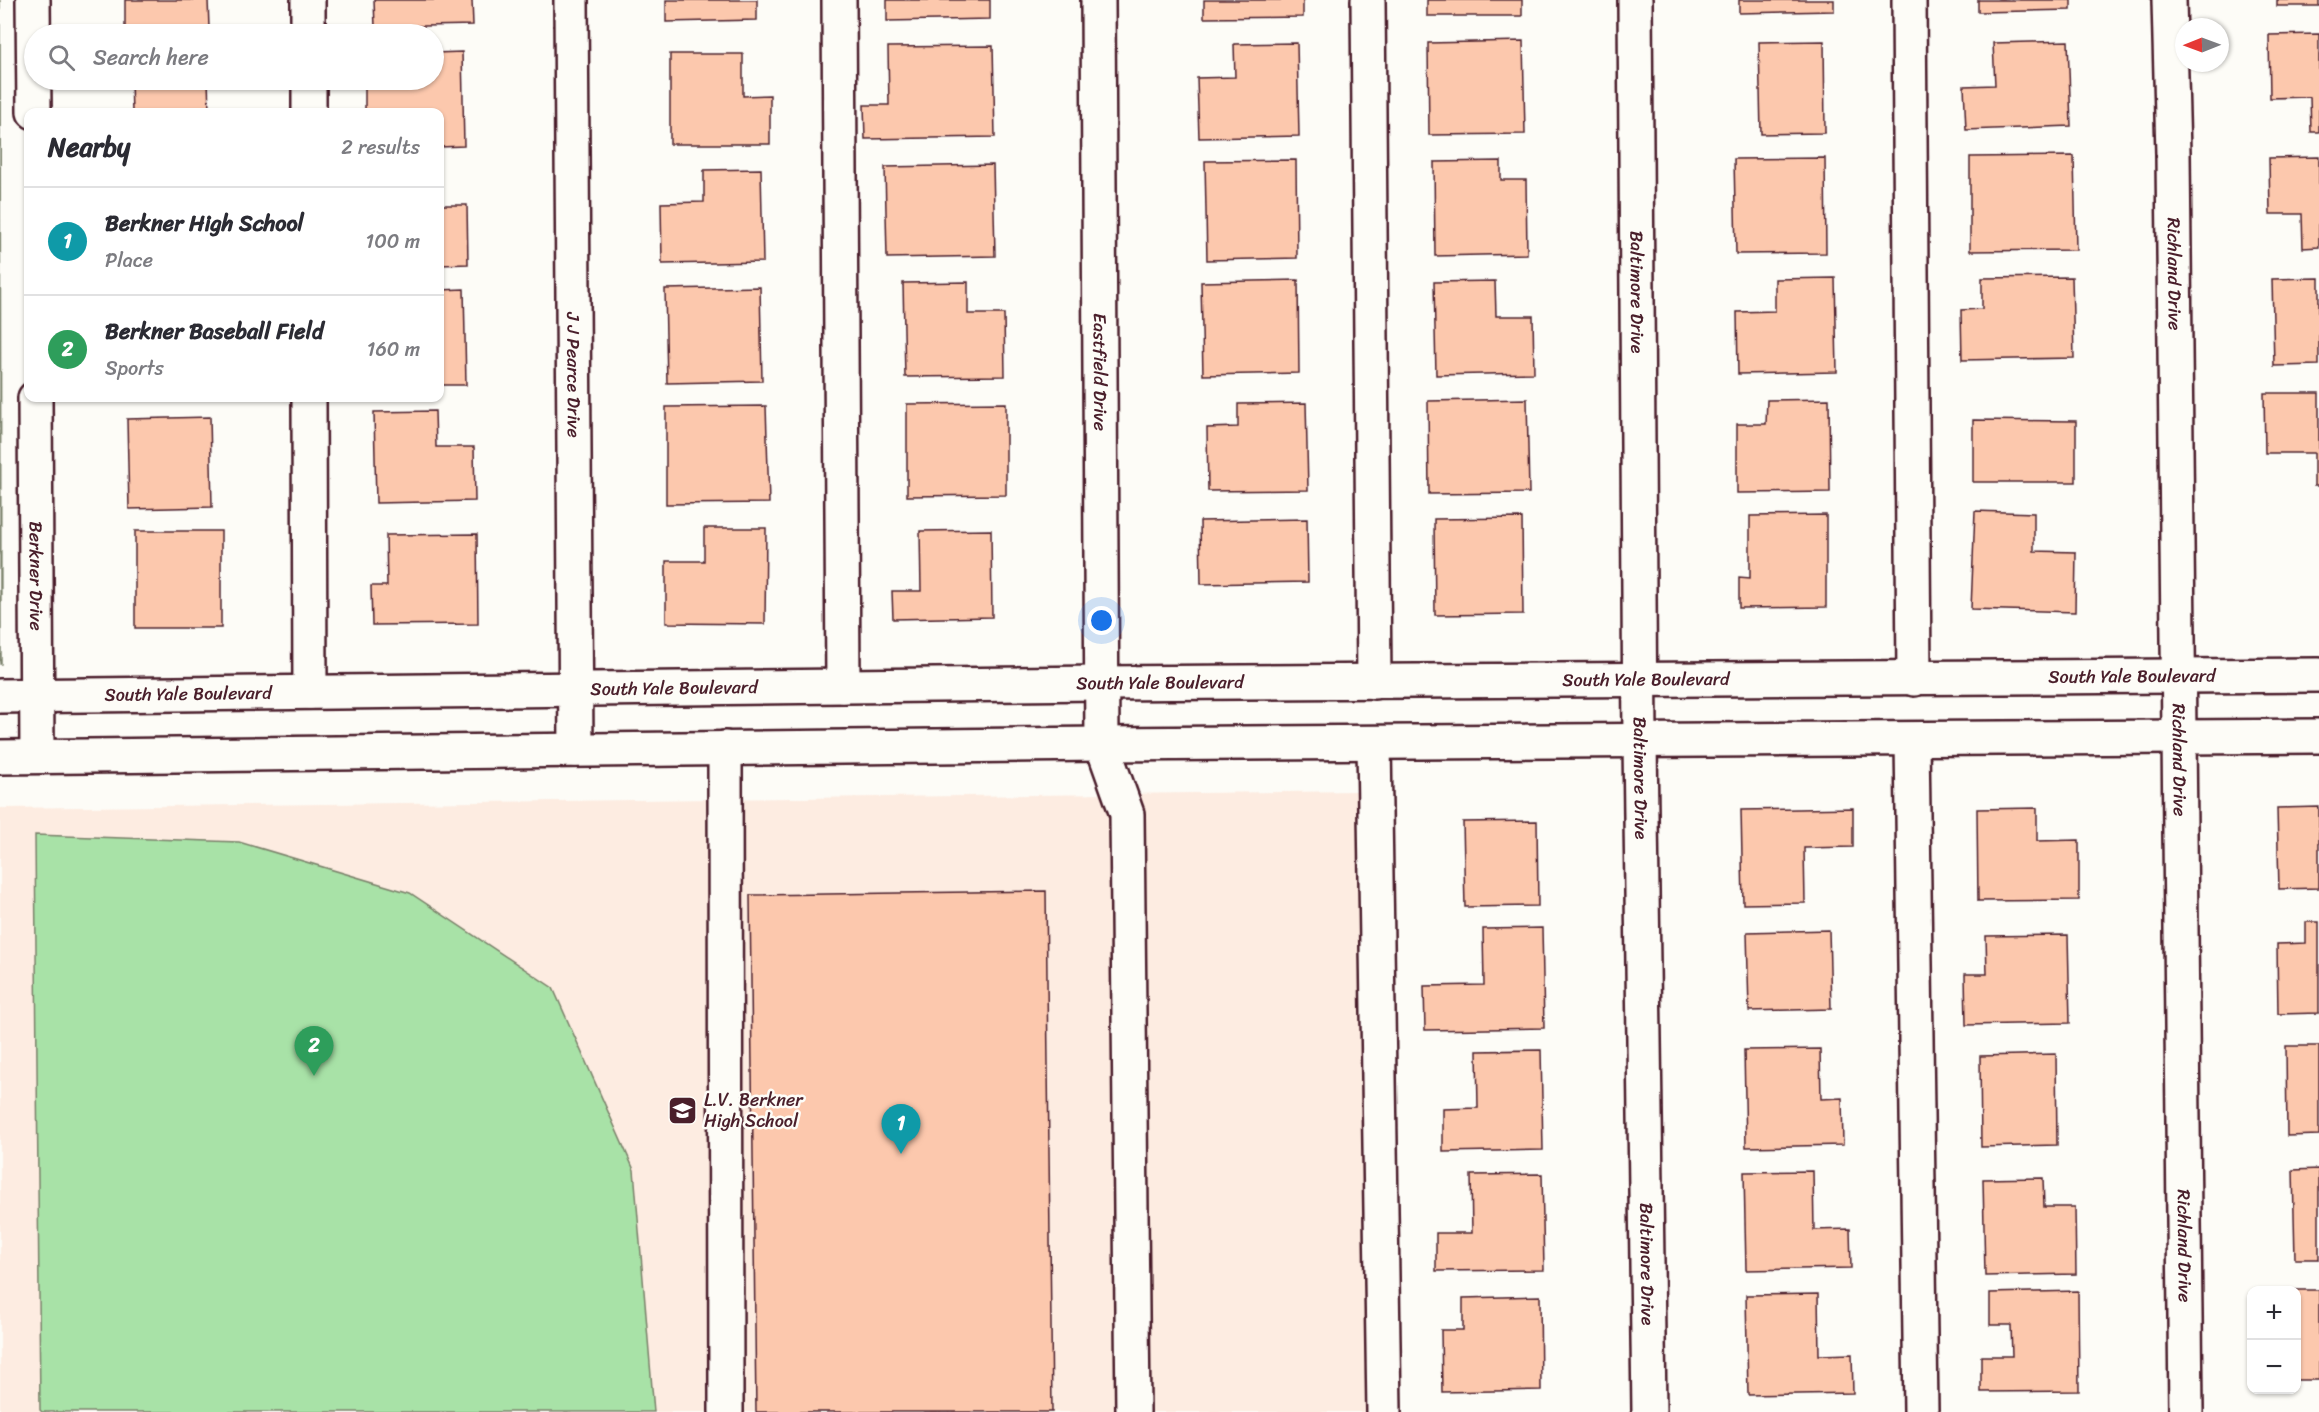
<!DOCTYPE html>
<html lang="en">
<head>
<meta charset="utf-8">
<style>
  body { margin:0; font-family:Sriracha,sans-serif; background:#f2f2f3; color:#2b2b33 }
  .controls { position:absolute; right:18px; bottom:18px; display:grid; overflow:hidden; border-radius:12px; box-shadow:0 2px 4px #0004 }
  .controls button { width:54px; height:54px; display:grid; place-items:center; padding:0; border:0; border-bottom:2px solid #e1e1e2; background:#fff; color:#2b2b33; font:30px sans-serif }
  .compass { position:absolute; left:2175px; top:18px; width:54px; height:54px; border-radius:50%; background:#fff; box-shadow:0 2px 4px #0004; rotate:269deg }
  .you { position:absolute; left:1102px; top:621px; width:21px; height:21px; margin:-15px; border:4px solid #fff; border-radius:50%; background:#1a73e8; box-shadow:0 0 0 9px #1a73e833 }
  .badge { display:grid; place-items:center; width:39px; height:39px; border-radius:50%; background:#4a1f2b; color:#fff; font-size:20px; font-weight:700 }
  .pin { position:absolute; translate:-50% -50px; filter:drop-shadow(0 2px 3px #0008) }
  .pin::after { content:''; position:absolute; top:32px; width:21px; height:18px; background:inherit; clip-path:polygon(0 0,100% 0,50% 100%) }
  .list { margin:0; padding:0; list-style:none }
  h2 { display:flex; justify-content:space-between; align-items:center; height:78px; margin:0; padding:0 24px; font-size:26px }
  h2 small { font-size:20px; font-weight:400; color:#7c7c81 }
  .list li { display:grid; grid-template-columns:39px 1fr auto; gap:18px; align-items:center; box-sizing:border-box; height:108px; padding:0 24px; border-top:2px solid #e1e1e2 }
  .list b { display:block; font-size:22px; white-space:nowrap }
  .list p { margin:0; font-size:20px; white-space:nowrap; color:#7c7c81 }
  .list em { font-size:20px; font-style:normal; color:#7c7c81 }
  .icon { flex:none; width:33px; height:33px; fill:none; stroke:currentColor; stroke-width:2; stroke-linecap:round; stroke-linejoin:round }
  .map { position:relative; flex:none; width:2319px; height:1412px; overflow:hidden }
  .search { position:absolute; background:#fff; box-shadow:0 2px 4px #0004; left:24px; top:24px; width:420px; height:66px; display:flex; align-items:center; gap:15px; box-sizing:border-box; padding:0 21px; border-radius:33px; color:#7c7c81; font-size:22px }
  .panel { position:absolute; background:#fff; box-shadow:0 2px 4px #0004; left:24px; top:108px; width:420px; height:294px; border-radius:12px }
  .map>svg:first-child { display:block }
  .built { fill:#fdece1 }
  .green { fill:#a8e2a7; stroke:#798069; stroke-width:1.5 }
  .building { fill:#fcc8ad; stroke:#4a1f2b; stroke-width:1.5 }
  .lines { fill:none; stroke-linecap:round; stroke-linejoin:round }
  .minor-casing { stroke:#4a1f2b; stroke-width:38 }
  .minor { stroke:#fdfcf7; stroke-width:33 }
  .labels { text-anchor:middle; stroke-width:5; stroke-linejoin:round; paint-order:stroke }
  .street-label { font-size:18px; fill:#4a1f2b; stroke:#fdfcf7 }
  .poi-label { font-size:18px; fill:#4a1f2b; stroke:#fdfcf7; text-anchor:start }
</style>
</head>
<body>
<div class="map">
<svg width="2319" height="1412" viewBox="0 0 2319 1412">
  <rect width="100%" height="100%" fill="#fdfcf7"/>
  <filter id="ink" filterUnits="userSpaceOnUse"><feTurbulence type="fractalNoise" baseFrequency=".0167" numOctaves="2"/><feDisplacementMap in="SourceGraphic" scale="12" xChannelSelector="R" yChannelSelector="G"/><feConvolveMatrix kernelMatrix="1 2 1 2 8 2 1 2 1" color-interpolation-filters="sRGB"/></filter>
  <g filter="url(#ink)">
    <path class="built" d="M1357,791L1373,1412H0V808Z"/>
    <path class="green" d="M0,0L1,664H0Z
      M35,835L239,842L410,893L553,988L634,1170L654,1412H42L40,1410Z"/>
    <path class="building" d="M125,0H208L209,28L125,30Z
      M374,0H472L473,25L375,27Z
      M666,0H757V20L666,22Z
      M887,0H990V19L887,21Z
      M1204,0H1303V17L1204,18Z
      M1427,0H1522V16H1427Z
      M1739,0H1834V11L1739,13Z
      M1978,0H2071V10L1978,12Z
      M2277,0H2319V6H2277Z
      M2319,34V132H2311L2310,97L2270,98L2269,35Z
      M1523,41L1525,134L1429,135L1428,43Z
      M1824,41L1825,133L1761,134L1759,42Z
      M2068,41L2071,126L1966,130L1964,86L1995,85L1993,43Z
      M1297,43L1299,136L1199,138L1197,78L1235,77L1234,44Z
      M993,46L995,137L865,139L864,105H889L888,47Z
      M462,52L464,146L440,147V112H365V80H434V53Z
      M670,54H743V96L770,95V144H670Z
      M131,80H208L209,112H132Z
      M2074,156L2076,250L1970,251V157Z
      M2319,157V247L2303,248L2302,214H2270L2269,158Z
      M1825,158L1826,253L1736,254L1734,159Z
      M1296,160L1297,258L1207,260L1205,161Z
      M1501,161V180H1526L1527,254L1435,256L1434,162Z
      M993,165L995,256L887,258L885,167Z
      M761,169L763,262L662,264L661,203L704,202V170Z
      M440,205H467L468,264L440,265Z
      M2072,277L2074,358L1962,360L1961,310L1982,309V278Z
      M1835,278L1837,372L1738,374L1737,312L1775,311V279Z
      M2319,278V365L2274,366L2272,279Z
      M1298,280L1299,373L1203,375L1201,282Z
      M1495,281L1496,316H1533L1534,373L1436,375L1434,282Z
      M968,282V314H1004L1005,376L905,377L903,283Z
      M760,287L762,381L667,383L665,289Z
      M464,289L466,385H440V290Z
      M2264,393H2319V486H2314V453H2265Z
      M1527,399L1529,493L1429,494L1428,401Z
      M1829,399L1830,492L1737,493V424H1766L1767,400Z
      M1006,403V495L907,496V404Z
      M1306,403L1308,490L1208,491L1207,428L1238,427V404Z
      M766,406L769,503L666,504V407Z
      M435,411L436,447H474L475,501L376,503L374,412Z
      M210,417L212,507L129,509L127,419Z
      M1973,420L2076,421V482H1973Z
      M1975,511L2034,513V551L2076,552L2075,612L1971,609Z
      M1826,515V607L1739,608V577L1750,578V516Z
      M1522,518L1523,614L1435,615L1434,519Z
      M1307,519L1308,582L1201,584L1200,521Z
      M704,528H766L765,624L666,623V561H704Z
      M991,530L992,617L893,619L892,591H921L920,531Z
      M135,531H221V628H135Z
      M477,534L478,624L372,625L371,586H387L386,535Z
      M2319,807V888L2279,889L2277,808Z
      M1853,808V847L1804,848L1805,903L1743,904L1741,810Z
      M2037,808V841L2079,840V900L1978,901L1977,809Z
      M1537,821L1538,906L1465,907L1463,822Z
      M1046,891L1052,1412H756L750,895Z
      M1046,891L1052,1412H756L750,895Z
      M2306,922H2319V1013L2278,1014L2277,944L2306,943Z
      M1542,928L1544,1028L1425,1030L1424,986L1484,985L1483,929Z
      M1829,930L1831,1009L1749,1011L1747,932Z
      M2068,935L2070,1023L1966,1025L1965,974H1987L1986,936Z
      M2286,1046H2319V1135L2287,1136Z
      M1820,1049L1821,1099L1842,1098L1843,1145L1746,1147L1744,1050Z
      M1541,1050L1543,1150L1443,1152V1109L1478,1108L1477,1051Z
      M2056,1054L2057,1145L1981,1147L1980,1056Z
      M2319,1169V1259H2295L2293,1170Z
      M1813,1171L1814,1230L1850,1229L1851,1268L1746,1270L1744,1172Z
      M1542,1174L1544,1270L1436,1271V1233H1472L1471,1175Z
      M2043,1178L2044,1207H2075L2076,1274L1985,1276L1983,1179Z
      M2291,1290H2319V1380H2296V1290Z
      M2078,1291L2079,1391L1981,1392V1356H2012L2011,1325H1990V1293Z
      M1818,1294L1819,1355L1852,1354L1853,1393L1748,1395L1746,1295Z
      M1540,1296L1541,1390L1442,1392L1441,1330H1463V1298Z"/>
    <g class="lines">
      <defs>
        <g id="minor">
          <path d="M33,0L34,112"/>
          <path d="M308,0V34"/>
          <path id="s1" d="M571,0L576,750"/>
          <path d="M839,0L843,686"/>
          <path id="s2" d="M1098,0L1102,744L1127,814L1133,1412"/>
          <path d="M1368,0L1374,682"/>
          <path id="s3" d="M1635,0L1640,742L1649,1412"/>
          <path d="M1909,0L1914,679"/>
          <path id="s4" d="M2169,0L2173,154L2186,1412"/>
          <path d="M309,80V112"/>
          <path id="s5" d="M35,398L37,756"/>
          <path d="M309,398L310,692"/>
          <path id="s6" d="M0,696L1102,683L2319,675"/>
          <path d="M1912,740L1921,1412"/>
          <path d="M1374,743L1384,1412"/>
          <path d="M725,748L726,1412"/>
          <path d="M0,757L1102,744L2319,736"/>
        </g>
      </defs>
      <use href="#minor" class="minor-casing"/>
      <use href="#minor" class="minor"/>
    </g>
  </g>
  <defs>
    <symbol id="school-square" viewBox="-11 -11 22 22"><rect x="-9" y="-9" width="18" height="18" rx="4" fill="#4a1f2b" stroke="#fdfcf7"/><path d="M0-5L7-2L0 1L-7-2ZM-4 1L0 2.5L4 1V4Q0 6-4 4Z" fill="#fff"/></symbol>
  </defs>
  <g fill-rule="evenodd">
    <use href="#school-square" x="666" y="1094" width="33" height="33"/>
  </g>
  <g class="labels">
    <g class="street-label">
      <text dy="6" stroke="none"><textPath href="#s4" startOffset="274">Richland Drive</textPath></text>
      <text dy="6" stroke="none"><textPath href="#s3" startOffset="292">Baltimore Drive</textPath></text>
      <text dy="6" stroke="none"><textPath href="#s2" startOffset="372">Eastfield Drive</textPath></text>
      <text dy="6" stroke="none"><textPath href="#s1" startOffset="375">J J Pearce Drive</textPath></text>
      <text dy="6" stroke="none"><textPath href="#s5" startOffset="178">Berkner Drive</textPath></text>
      <text dy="6" stroke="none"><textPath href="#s6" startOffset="2132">South Yale Boulevard</textPath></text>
      <text dy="6" stroke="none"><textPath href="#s6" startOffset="1646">South Yale Boulevard</textPath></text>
      <text dy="6" stroke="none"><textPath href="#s6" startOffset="1160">South Yale Boulevard</textPath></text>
      <text dy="6" stroke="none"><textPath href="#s6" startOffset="674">South Yale Boulevard</textPath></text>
      <text dy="6" stroke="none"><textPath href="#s6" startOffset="188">South Yale Boulevard</textPath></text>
      <text dy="6" stroke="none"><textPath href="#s4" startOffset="760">Richland Drive</textPath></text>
      <text dy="6" stroke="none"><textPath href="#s3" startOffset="778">Baltimore Drive</textPath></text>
      <text dy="6" stroke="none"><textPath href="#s4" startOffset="1246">Richland Drive</textPath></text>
      <text dy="6" stroke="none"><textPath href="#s3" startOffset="1264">Baltimore Drive</textPath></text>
    </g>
    <g class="poi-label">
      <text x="704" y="1106">L.V. Berkner<tspan x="704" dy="21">High School</tspan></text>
    </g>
  </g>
</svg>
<div class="controls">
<button>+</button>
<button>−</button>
</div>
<svg class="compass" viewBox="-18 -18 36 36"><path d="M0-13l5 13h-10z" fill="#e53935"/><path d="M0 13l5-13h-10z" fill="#7c7c81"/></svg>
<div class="you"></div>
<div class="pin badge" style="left:901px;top:1154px;background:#0f9aa8">1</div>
<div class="pin badge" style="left:314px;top:1076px;background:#2e9e5b">2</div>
<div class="search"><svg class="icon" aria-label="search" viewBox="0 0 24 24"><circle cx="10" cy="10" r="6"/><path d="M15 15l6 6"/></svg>Search here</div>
<section class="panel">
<h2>Nearby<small>2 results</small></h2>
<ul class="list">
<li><span class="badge" style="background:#0f9aa8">1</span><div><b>Berkner High School</b><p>Place</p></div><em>100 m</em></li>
<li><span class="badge" style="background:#2e9e5b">2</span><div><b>Berkner Baseball Field</b><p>Sports</p></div><em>160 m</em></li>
</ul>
</section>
</div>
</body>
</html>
